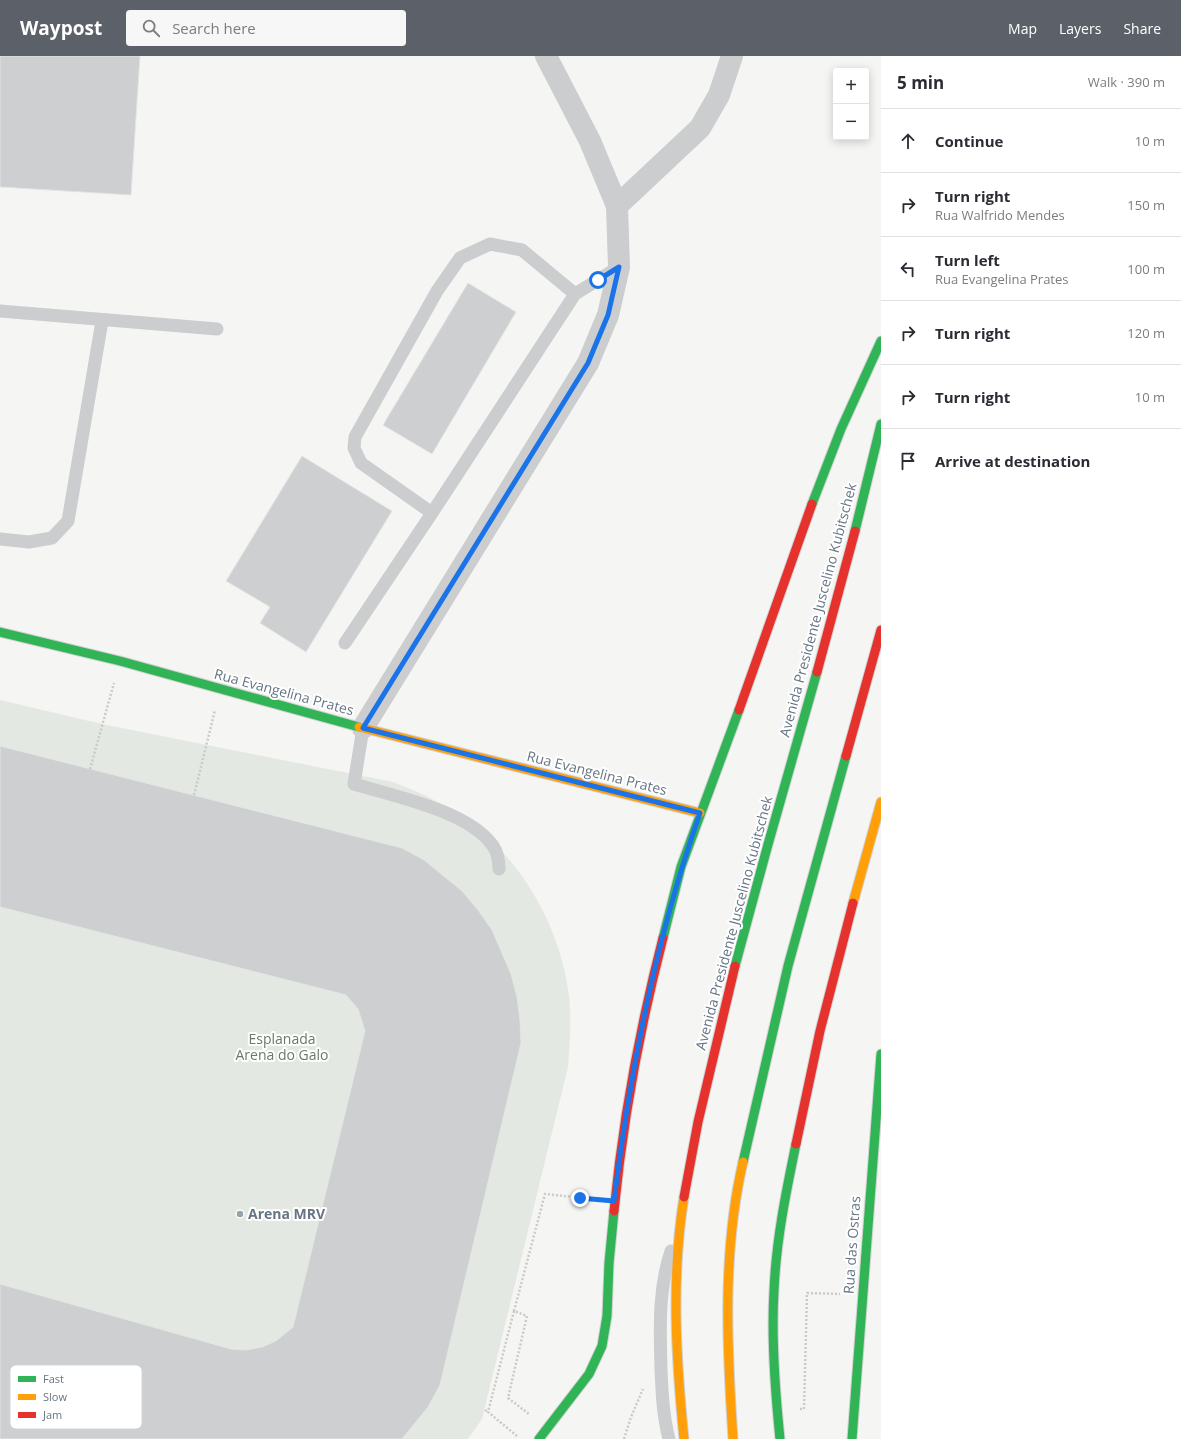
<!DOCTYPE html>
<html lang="en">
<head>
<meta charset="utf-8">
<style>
  body { margin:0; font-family:"Open Sans",sans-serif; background:#f7f7f7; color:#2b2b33 }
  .controls { position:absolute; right:12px; top:12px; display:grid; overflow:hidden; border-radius:4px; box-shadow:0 2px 10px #0003 }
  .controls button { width:36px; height:36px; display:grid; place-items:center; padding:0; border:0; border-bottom:1px solid #e1e1e2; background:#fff; color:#2b2b33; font:20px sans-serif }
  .stop { position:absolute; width:12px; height:12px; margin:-9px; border:3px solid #1a73e8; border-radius:50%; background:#fff }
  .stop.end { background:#1a73e8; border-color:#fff; box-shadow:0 1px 4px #0008 }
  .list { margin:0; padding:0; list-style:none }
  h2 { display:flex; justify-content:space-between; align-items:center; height:52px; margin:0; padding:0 16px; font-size:17px }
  h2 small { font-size:13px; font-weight:400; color:#7c7c81 }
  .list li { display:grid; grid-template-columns:26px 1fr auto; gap:12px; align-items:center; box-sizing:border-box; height:64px; padding:0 16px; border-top:1px solid #e1e1e2 }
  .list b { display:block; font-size:15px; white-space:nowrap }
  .list p { margin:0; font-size:13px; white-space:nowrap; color:#7c7c81 }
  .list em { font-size:13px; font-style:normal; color:#7c7c81 }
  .icon { flex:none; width:22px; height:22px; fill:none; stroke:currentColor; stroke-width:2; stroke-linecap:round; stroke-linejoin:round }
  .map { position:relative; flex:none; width:881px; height:1383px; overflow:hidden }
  header { display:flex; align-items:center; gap:24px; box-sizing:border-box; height:56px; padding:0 20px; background:#5c6169; color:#fff }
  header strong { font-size:19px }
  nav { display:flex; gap:22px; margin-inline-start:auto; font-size:14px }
  .search { width:280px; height:36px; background:#f7f7f7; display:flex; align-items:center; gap:10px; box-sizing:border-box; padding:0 14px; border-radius:4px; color:#7c7c81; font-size:15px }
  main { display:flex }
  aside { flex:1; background:#fff }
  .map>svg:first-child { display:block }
  .green { fill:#e4e8e2 }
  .building { fill:#cdcfd0; stroke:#e4e4e4 }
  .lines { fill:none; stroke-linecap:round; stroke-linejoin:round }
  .fast-casing { stroke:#d1d2d3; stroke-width:11 }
  .slow-casing { stroke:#d1d2d3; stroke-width:11 }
  .jam-casing { stroke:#d1d2d3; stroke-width:11 }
  .path { stroke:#cacaca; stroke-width:2.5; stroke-dasharray:2 2; stroke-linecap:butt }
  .lane { stroke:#cbcdce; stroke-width:13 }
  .street { stroke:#cbcdce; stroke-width:22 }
  .fast { stroke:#30b455; stroke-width:9 }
  .slow { stroke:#ff9f0a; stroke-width:9 }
  .jam { stroke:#e5322d; stroke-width:9 }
  .route { stroke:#1a73e8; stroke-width:5 }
  .poi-dot { fill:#98a2ab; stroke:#fff; stroke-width:1.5 }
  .labels { text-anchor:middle; stroke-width:4; stroke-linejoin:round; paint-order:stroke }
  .street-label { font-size:14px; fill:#667584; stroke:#fff }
  .park-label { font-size:14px; fill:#687b65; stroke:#fff }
  .poi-label { font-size:14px; font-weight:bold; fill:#667584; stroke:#fff; text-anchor:start }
  .key { fill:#fff; stroke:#d1d6da; stroke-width:1 }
  .key-label { font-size:11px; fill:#667584 }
</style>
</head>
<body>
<header>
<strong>Waypost</strong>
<div class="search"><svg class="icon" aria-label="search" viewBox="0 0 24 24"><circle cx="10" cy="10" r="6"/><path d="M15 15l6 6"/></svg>Search here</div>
<nav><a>Map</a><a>Layers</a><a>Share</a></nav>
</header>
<main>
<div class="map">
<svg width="881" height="1383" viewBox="0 0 881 1383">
  <rect width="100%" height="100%" fill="#f5f5f4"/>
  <path class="green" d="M0,644L102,668L393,726C411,733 428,740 445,750C511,787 557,859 568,933C572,959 570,985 568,1011L482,1363L468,1383H0Z"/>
  <path class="building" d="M0,0H140L131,139L0,131Z
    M468,227L516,256L432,398L383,369Z
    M302,400L392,455L306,596L260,567L270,551L226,525Z
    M0,690L402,792L424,804L462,835L478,854L492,874L511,918L517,941L520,964L521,987L440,1329L428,1351L402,1383H0V1228L231,1293L246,1294L262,1291L276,1285L293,1271L365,975L358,953L346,939L0,851Z"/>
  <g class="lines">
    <defs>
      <path id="fast" d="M812,448L841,373L881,285
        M855,475L881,368
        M0,576L120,605L359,671
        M663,882L681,811L739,654
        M735,910L767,792L817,616
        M743,1106L788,910L846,700
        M539,1383L589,1318L602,1290L607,1260L609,1207L614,1155
        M780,1383C775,1334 771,1284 774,1235C776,1185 786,1136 796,1088
        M852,1383L881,998"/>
      <path id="slow" d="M359,671L700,757
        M853,847L881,746
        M684,1141C671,1221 676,1303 684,1383
        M733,1383C727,1292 722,1196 743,1106"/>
      <path id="jam" d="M817,616L855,475
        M739,654L812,448
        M846,700L881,574
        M796,1088L820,975L853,847
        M684,1141L698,1066L735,910
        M614,1155C623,1063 640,971 663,882"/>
    </defs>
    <use href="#fast" class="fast-casing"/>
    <use href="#slow" class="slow-casing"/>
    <use href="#jam" class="jam-casing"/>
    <path class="path" d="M90,713L114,627
      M194,739L215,654
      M514,1255L545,1138L593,1143
      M800,1353H804L807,1237L840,1238
      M485,1354L488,1356
      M517,1380L488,1356L514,1255L527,1260L508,1342L529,1358
      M624,1383L631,1361L643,1333"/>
    <path class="lane" d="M0,255L217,273
      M432,457L361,407L354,392L355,381L437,235L460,202L490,188L522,194L575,238
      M0,483L29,486L52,482L68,465L102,265
      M345,587L432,457L575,238L619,211
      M363,672L354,728C394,740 469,755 493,790C498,797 499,805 499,813
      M669,1383C663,1360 662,1337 661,1313C660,1273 658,1234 671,1195"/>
    <path class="street" d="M617,150L700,72L719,39L732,0
      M363,672L588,307L608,259L619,211L617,150L590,85L546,0"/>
    <use href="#fast" class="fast"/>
    <use href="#slow" class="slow"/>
    <use href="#jam" class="jam"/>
  </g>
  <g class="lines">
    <path class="route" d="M580,1142L614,1145C630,1014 656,882 700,757L363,672L588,307L608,259L619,211L598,224"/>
  </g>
  <circle class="poi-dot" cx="240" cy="1158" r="4"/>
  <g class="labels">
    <g class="street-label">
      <text transform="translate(818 554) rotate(-75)" y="5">Avenida Presidente Juscelino Kubitschek</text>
      <text transform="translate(284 636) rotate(15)" y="5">Rua Evangelina Prates</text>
      <text transform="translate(597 717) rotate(14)" y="5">Rua Evangelina Prates</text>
      <text transform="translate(734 867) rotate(-75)" y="5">Avenida Presidente Juscelino Kubitschek</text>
      <text transform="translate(852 1189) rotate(-86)" y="5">Rua das Ostras</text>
    </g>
    <g class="park-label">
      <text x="282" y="988">Esplanada<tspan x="282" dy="16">Arena do Galo</tspan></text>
    </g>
    <g class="poi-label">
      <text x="248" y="1163">Arena MRV</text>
    </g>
  </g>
  <rect x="10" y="1309" width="132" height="64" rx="6" class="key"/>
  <rect x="18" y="1320" width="18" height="6" fill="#30b455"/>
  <rect x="18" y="1338" width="18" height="6" fill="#ff9f0a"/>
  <rect x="18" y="1356" width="18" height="6" fill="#e5322d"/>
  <g class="key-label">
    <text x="43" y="1327">Fast</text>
    <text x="43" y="1345">Slow</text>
    <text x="43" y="1363">Jam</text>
  </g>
</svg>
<div class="controls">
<button>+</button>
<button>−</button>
</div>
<div class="stop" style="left:598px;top:224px"></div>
<div class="stop end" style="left:580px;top:1142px"></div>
</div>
<aside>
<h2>5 min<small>Walk · 390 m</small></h2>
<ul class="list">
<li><svg class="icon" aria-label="ahead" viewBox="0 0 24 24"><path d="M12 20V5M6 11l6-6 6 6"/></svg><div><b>Continue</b></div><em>10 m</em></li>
<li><svg class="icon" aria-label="right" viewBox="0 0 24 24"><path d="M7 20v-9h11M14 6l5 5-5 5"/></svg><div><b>Turn right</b><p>Rua Walfrido Mendes</p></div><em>150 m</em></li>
<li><svg class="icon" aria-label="left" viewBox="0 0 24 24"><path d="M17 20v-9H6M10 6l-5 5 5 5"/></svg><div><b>Turn left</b><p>Rua Evangelina Prates</p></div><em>100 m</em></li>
<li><svg class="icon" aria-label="right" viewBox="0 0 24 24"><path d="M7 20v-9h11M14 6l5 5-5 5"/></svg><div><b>Turn right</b></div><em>120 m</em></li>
<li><svg class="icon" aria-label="right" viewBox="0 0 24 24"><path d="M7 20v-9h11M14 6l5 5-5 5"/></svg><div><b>Turn right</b></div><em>10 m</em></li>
<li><svg class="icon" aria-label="arrive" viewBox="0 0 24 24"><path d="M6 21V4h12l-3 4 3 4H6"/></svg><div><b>Arrive at destination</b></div></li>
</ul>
</aside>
</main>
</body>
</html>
